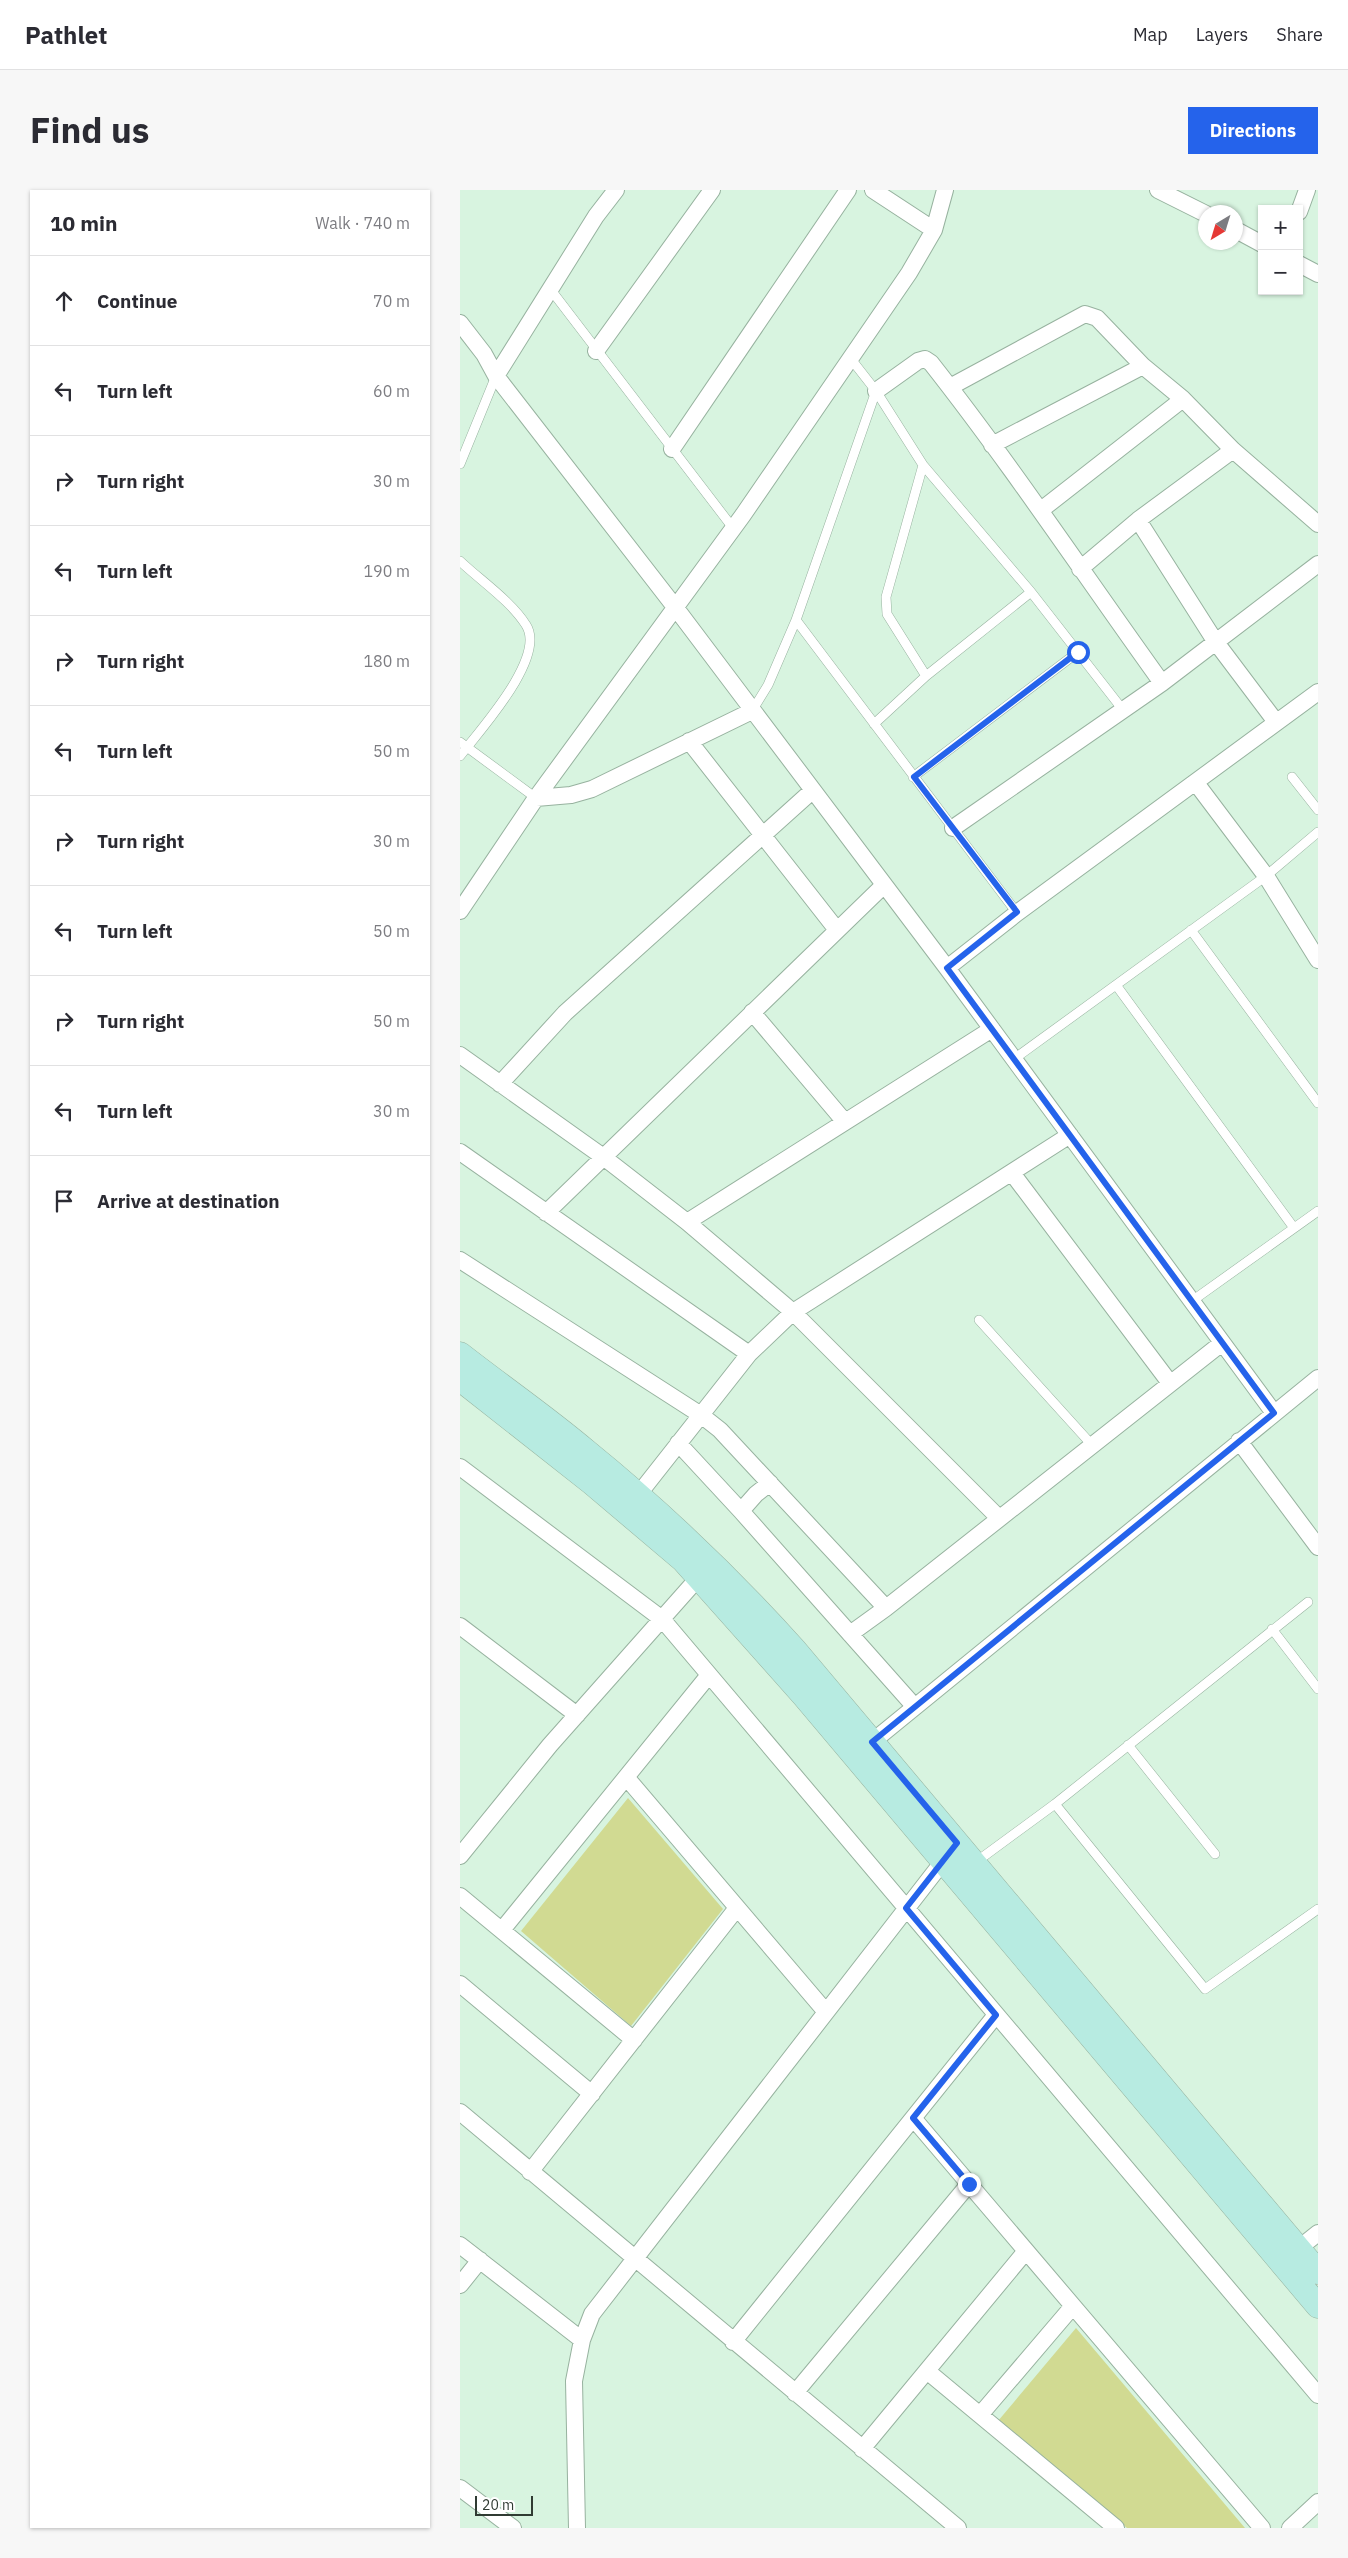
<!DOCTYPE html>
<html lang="en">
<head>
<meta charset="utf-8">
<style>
  body { margin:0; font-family:"IBM Plex Sans",sans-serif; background:#f7f7f7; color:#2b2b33 }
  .controls { position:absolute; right:15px; top:15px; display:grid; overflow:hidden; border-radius:0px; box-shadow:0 1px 4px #0004 }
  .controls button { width:45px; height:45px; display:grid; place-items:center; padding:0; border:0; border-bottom:1px solid #e1e1e2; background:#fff; color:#2b2b33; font:25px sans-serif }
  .compass { position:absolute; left:738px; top:15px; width:45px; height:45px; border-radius:50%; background:#fff; box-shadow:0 1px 4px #0004; rotate:218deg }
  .scale { position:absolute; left:15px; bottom:12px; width:58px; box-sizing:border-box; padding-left:5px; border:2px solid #303b33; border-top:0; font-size:14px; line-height:18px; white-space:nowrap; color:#303b33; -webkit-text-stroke:4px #fff; paint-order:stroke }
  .stop { position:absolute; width:15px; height:15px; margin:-11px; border:4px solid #2563eb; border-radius:50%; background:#fff }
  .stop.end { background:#2563eb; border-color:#fff; box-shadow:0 1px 5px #0008 }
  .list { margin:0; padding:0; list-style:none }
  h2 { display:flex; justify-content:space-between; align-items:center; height:65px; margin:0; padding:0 20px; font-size:21px }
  h2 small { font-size:16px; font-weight:400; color:#7c7c81 }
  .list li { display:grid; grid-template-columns:32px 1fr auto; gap:15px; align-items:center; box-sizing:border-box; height:90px; padding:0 20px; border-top:1px solid #e1e1e2 }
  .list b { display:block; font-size:19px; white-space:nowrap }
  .list em { font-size:16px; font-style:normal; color:#7c7c81 }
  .icon { flex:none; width:28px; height:28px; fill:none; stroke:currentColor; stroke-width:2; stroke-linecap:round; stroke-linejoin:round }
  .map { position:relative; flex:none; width:858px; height:2338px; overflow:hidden; border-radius:0px }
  header { display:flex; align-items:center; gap:30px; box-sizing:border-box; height:70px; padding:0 25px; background:#fff; border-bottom:1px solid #e1e1e2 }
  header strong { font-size:24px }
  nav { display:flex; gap:28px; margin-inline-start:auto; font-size:18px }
  .intro { display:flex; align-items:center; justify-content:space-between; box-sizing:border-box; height:120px; padding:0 30px }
  h1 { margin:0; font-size:35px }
  .button { padding:12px 22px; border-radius:0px; background:#2563eb; color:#fff; font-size:18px; font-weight:700 }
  main { display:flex; gap:30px; padding:0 30px }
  aside { flex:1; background:#fff; border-radius:0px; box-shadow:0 1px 4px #0004 }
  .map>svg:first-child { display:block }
  .park { fill:#d1da92 }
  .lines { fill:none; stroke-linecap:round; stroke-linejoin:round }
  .lane-casing { stroke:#97b29f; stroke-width:10 }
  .street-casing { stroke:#97b29f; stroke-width:18 }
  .secondary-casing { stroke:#97b29f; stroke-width:25 }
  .lane { stroke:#fff; stroke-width:9 }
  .street { stroke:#fff; stroke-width:16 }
  .secondary { stroke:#b7ebe1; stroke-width:24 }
  .route { stroke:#2563eb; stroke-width:6 }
</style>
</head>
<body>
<header>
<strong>Pathlet</strong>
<nav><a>Map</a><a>Layers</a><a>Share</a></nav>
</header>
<div class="intro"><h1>Find us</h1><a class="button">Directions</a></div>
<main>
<aside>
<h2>10 min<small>Walk · 740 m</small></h2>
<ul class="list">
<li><svg class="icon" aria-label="ahead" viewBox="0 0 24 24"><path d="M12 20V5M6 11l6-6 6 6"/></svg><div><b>Continue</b></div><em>70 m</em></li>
<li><svg class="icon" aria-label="left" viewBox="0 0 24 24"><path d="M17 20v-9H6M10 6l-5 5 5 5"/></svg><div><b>Turn left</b></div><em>60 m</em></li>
<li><svg class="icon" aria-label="right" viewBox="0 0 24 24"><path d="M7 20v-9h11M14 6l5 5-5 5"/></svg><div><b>Turn right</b></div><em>30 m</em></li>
<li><svg class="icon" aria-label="left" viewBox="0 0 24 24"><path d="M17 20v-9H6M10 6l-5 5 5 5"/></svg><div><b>Turn left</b></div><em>190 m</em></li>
<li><svg class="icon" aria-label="right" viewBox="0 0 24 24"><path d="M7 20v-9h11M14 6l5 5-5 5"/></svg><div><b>Turn right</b></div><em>180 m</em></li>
<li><svg class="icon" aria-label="left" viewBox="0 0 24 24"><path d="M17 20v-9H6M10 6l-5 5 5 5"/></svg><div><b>Turn left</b></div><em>50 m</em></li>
<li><svg class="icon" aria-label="right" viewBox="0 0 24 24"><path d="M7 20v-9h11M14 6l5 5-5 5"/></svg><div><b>Turn right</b></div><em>30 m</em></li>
<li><svg class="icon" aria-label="left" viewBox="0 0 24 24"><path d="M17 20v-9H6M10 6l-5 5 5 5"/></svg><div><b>Turn left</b></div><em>50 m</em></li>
<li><svg class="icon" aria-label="right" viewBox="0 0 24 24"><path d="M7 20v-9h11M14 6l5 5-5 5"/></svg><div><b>Turn right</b></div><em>50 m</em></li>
<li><svg class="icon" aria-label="left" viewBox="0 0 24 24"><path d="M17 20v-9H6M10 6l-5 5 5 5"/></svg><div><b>Turn left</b></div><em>30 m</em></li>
<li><svg class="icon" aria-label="arrive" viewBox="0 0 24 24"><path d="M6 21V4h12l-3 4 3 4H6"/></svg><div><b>Arrive at destination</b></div></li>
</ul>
</aside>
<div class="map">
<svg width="858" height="2338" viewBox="0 0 858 2338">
  <rect width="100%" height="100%" fill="#d8f4e0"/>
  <path class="park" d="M168,1608L263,1719L171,1836L61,1741Z
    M616,2138L785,2338H667L538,2231Z"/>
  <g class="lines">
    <defs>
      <path id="lane" d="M91,100L273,338
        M391,169L416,201L463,275L571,402L663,520
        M0,274L36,186
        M463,275L426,407L427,424L466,486
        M0,371C20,390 52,412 66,435C87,467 20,540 0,566
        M336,430L557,723
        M292,521L308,495L336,430L416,201
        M414,534L466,486L571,402
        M0,552L76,608
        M453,587L618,462
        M832,587L858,620
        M731,740L858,913
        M656,795L834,1038
        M554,869L806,686L858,642
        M732,1111L858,1021
        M519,1130L632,1255
        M812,1439L858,1499
        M668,1555L755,1664
        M595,1614L745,1799L858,1719
        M516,1672L595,1614L848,1412"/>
      <path id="street" d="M413,0L474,40
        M698,0L746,24
        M839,22L847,0
        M776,40L802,54
        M839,74L858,84
        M0,133L24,164L36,186L215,417L487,778L814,1223
        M136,161L252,0
        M36,186L136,26L156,0
        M490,197L625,124L637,128L683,176L723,209L773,260L858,334
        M416,201L458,171L465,169L471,173C552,276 625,386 702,493
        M532,255L683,176
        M212,259L388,0
        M581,320L723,209
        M678,330L755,451L816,532
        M620,379L678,330L773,260
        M229,551L377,740
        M736,593L806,686L858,770
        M76,608L111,605L132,599L292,521
        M493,638L702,493L858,374
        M0,721L76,608L283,325L449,83L474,40L485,0
        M487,778L557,723L858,502
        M292,822L385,932
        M0,865L142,966L227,1032L333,1122L539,1328
        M40,894L105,823L352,601
        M0,962L289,1164
        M552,983L710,1193
        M86,1023L424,695
        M227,1032L532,839
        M0,1070L241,1225L260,1240L426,1418
        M779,1251L858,1357
        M218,1253L281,1321L455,1517
        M0,1277L202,1429L858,2205
        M178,1305L289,1164L333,1122L610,945
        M281,1321L296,1304L310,1293
        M0,1436L117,1525
        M390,1444L426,1418L762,1153
        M412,1552L858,1188
        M166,1587L366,1822
        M0,1666L90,1555L239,1387
        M0,1706L174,1850
        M42,1740L249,1485
        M0,1794L132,1904
        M0,1922L498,2338
        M453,1928L802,2338
        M70,1982L277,1718
        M0,2055L122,2150
        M838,2059L858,2043
        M0,2095L20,2070
        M273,2152L536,1825
        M467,2181L656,2338
        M335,2203L509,1994
        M520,2225L613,2116
        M402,2259L566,2061
        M0,2298L53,2338
        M117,2338L114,2191L122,2150L132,2124L488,1665
        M830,2338L858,2312"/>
      <path id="secondary" d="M0,1164C42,1197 86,1227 126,1261C201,1322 270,1388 334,1459L858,2082
        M0,1189L132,1293L223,1370L344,1506L858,2116"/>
    </defs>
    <use href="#lane" class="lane-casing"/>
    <use href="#street" class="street-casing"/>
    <use href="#secondary" class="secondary-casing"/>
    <use href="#lane" class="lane"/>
    <use href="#street" class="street"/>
    <use href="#secondary" class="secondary"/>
  </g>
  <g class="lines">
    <path class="route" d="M509,1994L453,1928L536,1825L446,1718L497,1653L412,1552L814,1223L487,778L557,722L454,587L618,462"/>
  </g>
</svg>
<div class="controls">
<button>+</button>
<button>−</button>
</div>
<svg class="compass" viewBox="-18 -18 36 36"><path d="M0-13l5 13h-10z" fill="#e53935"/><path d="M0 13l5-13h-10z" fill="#7c7c81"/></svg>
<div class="scale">20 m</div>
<div class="stop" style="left:618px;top:462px"></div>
<div class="stop end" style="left:509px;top:1994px"></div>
</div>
</main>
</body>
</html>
